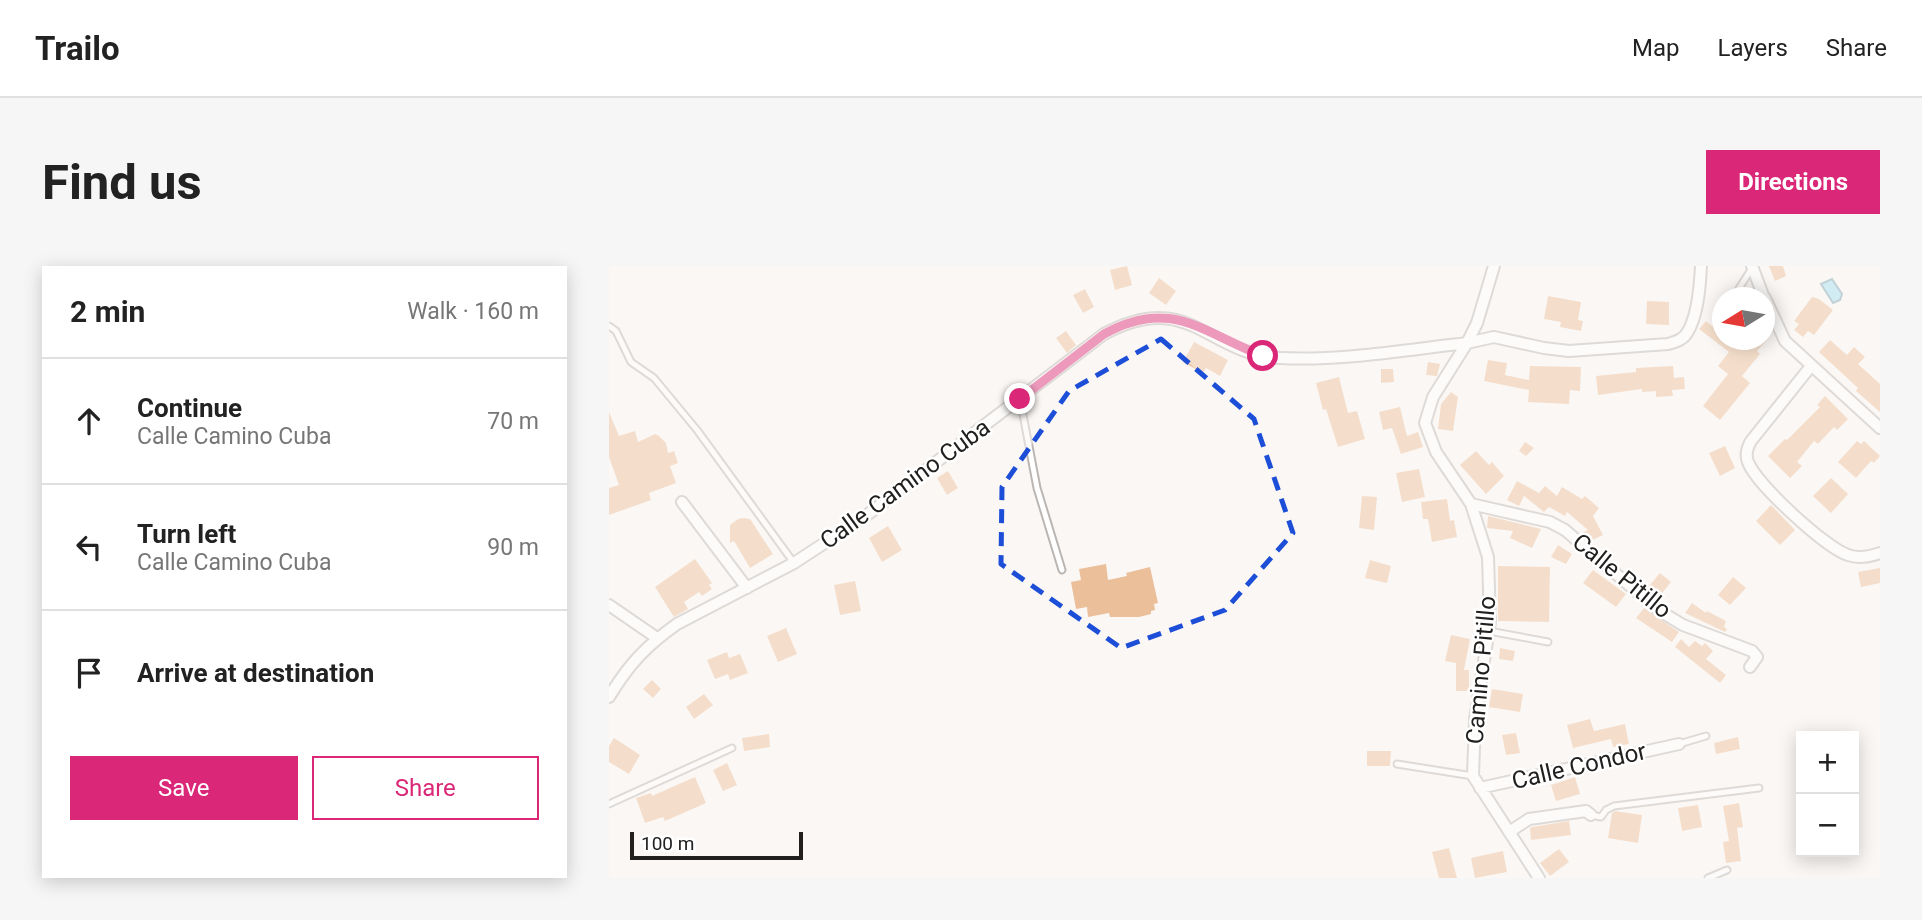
<!DOCTYPE html>
<html lang="en">
<head>
<meta charset="utf-8">
<style>
  body { margin:0; font-family:Roboto,sans-serif; background:#f6f6f6; color:#222 }
  .controls { position:absolute; right:21px; bottom:21px; display:grid; overflow:hidden; border-radius:0px; box-shadow:0 4px 18px #0003 }
  .controls button { width:63px; height:63px; display:grid; place-items:center; padding:0; border:0; border-bottom:2px solid #e0e0e0; background:#fff; color:#222; font:35px sans-serif }
  .compass { position:absolute; left:1103px; top:21px; width:63px; height:63px; border-radius:50%; background:#fff; box-shadow:0 4px 18px #0003; rotate:259deg }
  .scale { position:absolute; left:21px; bottom:18px; width:173px; box-sizing:border-box; padding-left:7px; border:4px solid #21201f; border-top:0; font-size:19px; line-height:24px; white-space:nowrap; color:#21201f; -webkit-text-stroke:5px #fff; paint-order:stroke }
  .stop { position:absolute; width:21px; height:21px; margin:-16px; border:5px solid #db2777; border-radius:50%; background:#fff }
  .stop.end { background:#db2777; border-color:#fff; box-shadow:0 2px 7px #0008 }
  .list { margin:0; padding:0; list-style:none }
  h2 { display:flex; justify-content:space-between; align-items:center; height:91px; margin:0; padding:0 28px; font-size:30px }
  h2 small { font-size:23px; font-weight:400; color:#767676 }
  .list li { display:grid; grid-template-columns:46px 1fr auto; gap:21px; align-items:center; box-sizing:border-box; height:126px; padding:0 28px; border-top:2px solid #e0e0e0 }
  .list b { display:block; font-size:26px; white-space:nowrap }
  .list p { margin:0; font-size:23px; white-space:nowrap; color:#767676 }
  .list em { font-size:23px; font-style:normal; color:#767676 }
  .actions { display:flex; gap:14px; padding:21px 28px }
  .actions a { flex:1; padding:16px 0; border:2px solid #db2777; border-radius:0px; text-align:center; font-size:24px; color:#db2777 }
  .actions .main { background:#db2777; color:#fff }
  .icon { flex:none; width:38px; height:38px; fill:none; stroke:currentColor; stroke-width:2; stroke-linecap:round; stroke-linejoin:round }
  .map { position:relative; flex:none; width:1271px; height:612px; overflow:hidden; border-radius:0px }
  header { display:flex; align-items:center; gap:42px; box-sizing:border-box; height:98px; padding:0 35px; background:#fff; border-bottom:2px solid #e0e0e0 }
  header strong { font-size:33px }
  nav { display:flex; gap:38px; margin-inline-start:auto; font-size:24px }
  .intro { display:flex; align-items:center; justify-content:space-between; box-sizing:border-box; height:168px; padding:0 42px }
  h1 { margin:0; font-size:49px }
  .button { padding:18px 32px; border-radius:0px; background:#db2777; color:#fff; font-size:24px; font-weight:700 }
  main { display:flex; gap:42px; padding:0 42px }
  aside { flex:1; background:#fff; border-radius:0px; box-shadow:0 4px 18px #0003 }
  .map>svg:first-child { display:block }
  .water { fill:#a0ddf4; stroke:#7aa4b4; stroke-width:2 }
  .building { fill:#ebbf9a }
  .lines { fill:none; stroke-linecap:round; stroke-linejoin:round }
  .service-casing { stroke:#bab6b4; stroke-width:9 }
  .minor-casing { stroke:#bab6b4; stroke-width:14 }
  .service { stroke:#fff; stroke-width:5 }
  .minor { stroke:#fff; stroke-width:10 }
  .route { stroke:#db2777; stroke-width:9 }
  .marked { fill:none; stroke:#1d4ed8; stroke-width:5; stroke-dasharray:14 9; stroke-linejoin:round }
  .labels { text-anchor:middle; stroke-width:5; stroke-linejoin:round; paint-order:stroke }
  .street-label { font-size:24px; fill:#21201f; stroke:#fff }
</style>
</head>
<body>
<header>
<strong>Trailo</strong>
<nav><a>Map</a><a>Layers</a><a>Share</a></nav>
</header>
<div class="intro"><h1>Find us</h1><a class="button">Directions</a></div>
<main>
<aside>
<h2>2 min<small>Walk · 160 m</small></h2>
<ul class="list">
<li><svg class="icon" aria-label="ahead" viewBox="0 0 24 24"><path d="M12 20V5M6 11l6-6 6 6"/></svg><div><b>Continue</b><p>Calle Camino Cuba</p></div><em>70 m</em></li>
<li><svg class="icon" aria-label="left" viewBox="0 0 24 24"><path d="M17 20v-9H6M10 6l-5 5 5 5"/></svg><div><b>Turn left</b><p>Calle Camino Cuba</p></div><em>90 m</em></li>
<li><svg class="icon" aria-label="arrive" viewBox="0 0 24 24"><path d="M6 21V4h12l-3 4 3 4H6"/></svg><div><b>Arrive at destination</b></div></li>
</ul>
<div class="actions"><a class="main">Save</a><a>Share</a></div>
</aside>
<div class="map">
<svg width="1271" height="612" viewBox="0 0 1271 612">
  <rect width="100%" height="100%" fill="#fbf7f4"/>
  <path class="water" d="M1223,13L1233,28L1231,34L1224,37L1212,18Z"/>
  <path class="building" d="M518,0L523,19L506,24L501,4Z
    M1160,0H1174L1177,10L1166,15Z
    M550,12L567,25L557,39L540,27Z
    M476,23L485,41L474,47L464,29Z
    M939,30L972,36L969,54L974,55L972,65L951,61L952,56L935,53Z
    M1203,31L1210,33L1224,44L1205,69L1199,65L1194,71L1185,64L1190,58L1185,55Z
    M1038,35L1060,36V59L1037,58Z
    M1097,55L1114,69V74H1158L1148,85L1151,88L1133,110L1141,117L1111,154L1094,140L1119,108L1109,100L1120,86L1090,63Z
    M457,65L467,79L458,87L447,72Z
    M1221,74L1238,89L1245,81L1256,91L1249,98L1271,118V146L1247,125L1249,122L1210,86Z
    M585,76L619,94L611,110L597,102L594,107L574,96Z
    M879,94L898,97L896,109L920,114L921,100L972,101L971,125L961,124L960,138L919,136L920,124L875,115Z
    M819,96L831,98L828,110L817,109Z
    M1064,100L1065,112L1075,111L1076,123L1063,124L1064,130L1047,131V125L1033,126V123L989,129L987,110L1027,106V102Z
    M772,103H784L785,116L772,117Z
    M730,111L739,147L748,145L756,173L729,181L717,143L714,144L707,117Z
    M842,126L849,131L844,165L829,163L832,138Z
    M1216,130L1239,153L1228,164L1225,161L1209,178L1205,175L1188,196L1193,200L1181,212L1159,190L1176,173L1178,174L1211,141L1208,139Z
    M791,141L798,170L809,166L814,181L792,188L783,162L774,164L770,146Z
    M0,146L10,170L26,165L29,176L46,168L50,170L57,177L59,187L65,185L69,197L61,200L67,217L40,227L42,234L0,249V222L10,219L0,191Z
    M1248,175L1252,178L1255,175L1271,190L1265,197L1262,195L1247,212L1229,196Z
    M916,176L925,182L917,190L910,185Z
    M1116,180L1126,202L1111,210L1100,187Z
    M867,185L880,199L883,196L895,210L877,228L851,199Z
    M810,203L816,231L793,236L787,207Z
    M339,205L349,222L338,229L328,212Z
    M1222,212L1239,228L1222,247L1204,230Z
    M908,215L930,227L936,220L948,230L953,221L973,233L976,230L990,242L984,250L994,269L981,275L972,267L979,264L958,246L956,250L940,241L935,246L915,230L910,240L898,234Z
    M753,230L768,231L765,264L750,262Z
    M838,233L841,255L845,254L848,271L823,276L819,253H814L812,236Z
    M1162,239L1186,264L1171,279L1147,255Z
    M879,250L932,263L923,282L901,272L904,265L878,262Z
    M134,252L141,253L164,288L141,302L125,275L121,277V259L129,253Z
    M279,260L293,284L273,296L260,272Z
    M949,279L963,288L957,298L942,291Z
    M86,293L103,317L100,319L103,323L93,330L90,326L75,336L79,343L65,351L46,321Z
    M761,294L782,300L778,317L756,312Z
    M497,298L499,314L518,310L517,307L541,301L549,337L545,338L546,344L542,345V348L530,351H501L500,347L479,351L478,341L467,343L462,316L472,314L470,303Z
    M889,300L941,301L940,356L889,355Z
    M1271,302V317L1252,321L1249,306Z
    M984,304L1017,328L1007,341L974,317Z
    M1051,307L1062,316L1051,330L1040,320Z
    M1124,311L1137,322L1121,339L1109,329Z
    M246,315L252,345L231,349L225,319Z
    M1083,337L1097,347L1098,345L1117,355L1115,361L1118,363L1116,366L1076,347Z
    M1035,342L1070,366L1063,376L1027,352Z
    M177,362L188,388L169,396L158,370Z
    M842,369L861,373L855,404H860V425H847V397L836,395Z
    M1072,373L1080,381L1086,375L1093,380L1096,377L1104,385L1097,393L1117,409L1111,417L1066,381Z
    M891,382L906,385L904,395L890,393Z
    M118,386L120,392L131,388L139,407L121,414L119,408L106,413L98,394Z
    M43,414L52,423L44,432L34,423Z
    M883,423L914,428L911,446L880,441Z
    M95,428L104,439L85,453L77,441Z
    M981,453L985,465L1016,458L1020,478L1004,481L1002,473L964,482L958,459Z
    M907,467L911,487L897,489L893,469Z
    M160,468L161,481L135,485L133,472Z
    M1129,471L1131,483L1107,488L1105,477Z
    M5,472L31,489L20,508L0,496V480Z
    M758,485H782L781,500H758Z
    M118,497L128,519L114,525L104,504Z
    M86,511L97,537L56,555L54,551L36,557L27,532L42,527L43,530Z
    M966,511L971,528L947,535L942,519Z
    M1130,537L1134,561L1128,562L1132,595L1117,597L1114,576L1120,575L1114,540Z
    M1089,539L1093,561L1073,565L1069,542Z
    M1006,545L1033,549L1029,577L999,572L1003,547Z
    M960,555L962,569L922,574L921,562L923,561Z
    M840,582L848,612H830L823,586Z
    M950,583L960,596L941,610L931,597Z
    M894,585L898,606L866,612L862,592Z"/>
  <g class="lines">
    <defs>
      <path id="service" d="M1124,32L1143,2
        M0,60L7,65L22,96L45,112L88,164L185,297
        M411,133L428,222L453,304
        M880,365L939,376
        M1070,478L1097,470
        M788,498L864,510
        M0,538L123,482
        M982,549L992,551L997,544L1005,540L1150,522
        M1099,612L1118,604"/>
      <path id="minor" d="M1143,0L1155,32
        M1156,32L1176,75L1271,162
        M1202,100L1142,175C1138,182 1136,189 1139,196C1147,218 1217,282 1239,289C1250,293 1260,291 1271,287
        M73,236L138,322
        M862,238L941,256L956,264L1049,344L1074,359L1143,385L1148,391L1141,401
        M0,339L48,372
        M0,431C20,398 37,380 68,358L185,297L254,252L495,68C581,22 598,89 671,92C733,95 796,84 858,77L868,57L885,0
        M871,522L1070,478
        M900,566L920,553L977,545L982,549
        M930,612L864,510L866,453L881,356L879,291L862,238L827,186L816,157L824,131L858,77L885,71L935,82L960,85L1059,78C1066,76 1074,74 1078,67C1089,50 1091,20 1092,0"/>
    </defs>
    <use href="#service" class="service-casing"/>
    <use href="#minor" class="minor-casing"/>
    <use href="#service" class="service"/>
    <use href="#minor" class="minor"/>
  </g>
  <g class="lines">
    <path class="route" d="M411,133L495,68C562,31 592,66 654,90"/>
  </g>
  <path d="M0 0H1271V612H0ZM552,73L645,153L684,267L616,344L512,382L392,298L393,221L460,125Z" fill="#fbf7f4" fill-opacity=".55" fill-rule="evenodd"/>
  <path class="marked" d="M552,73L645,153L684,267L616,344L512,382L392,298L393,221L460,125Z"/>
  <g class="labels">
    <g class="street-label">
      <text transform="translate(296 218) rotate(-36)" y="8">Calle Camino Cuba</text>
      <text transform="translate(1013 310) rotate(39)" y="8">Calle Pitillo</text>
      <text transform="translate(872 404) rotate(-85)" y="8">Camino Pitillo</text>
      <text transform="translate(970 500) rotate(-13)" y="8">Calle Condor</text>
    </g>
  </g>
</svg>
<div class="controls">
<button>+</button>
<button>−</button>
</div>
<svg class="compass" viewBox="-18 -18 36 36"><path d="M0-13l5 13h-10z" fill="#e53935"/><path d="M0 13l5-13h-10z" fill="#767676"/></svg>
<div class="scale">100 m</div>
<div class="stop" style="left:654px;top:90px"></div>
<div class="stop end" style="left:411px;top:133px"></div>
</div>
</main>
</body>
</html>
